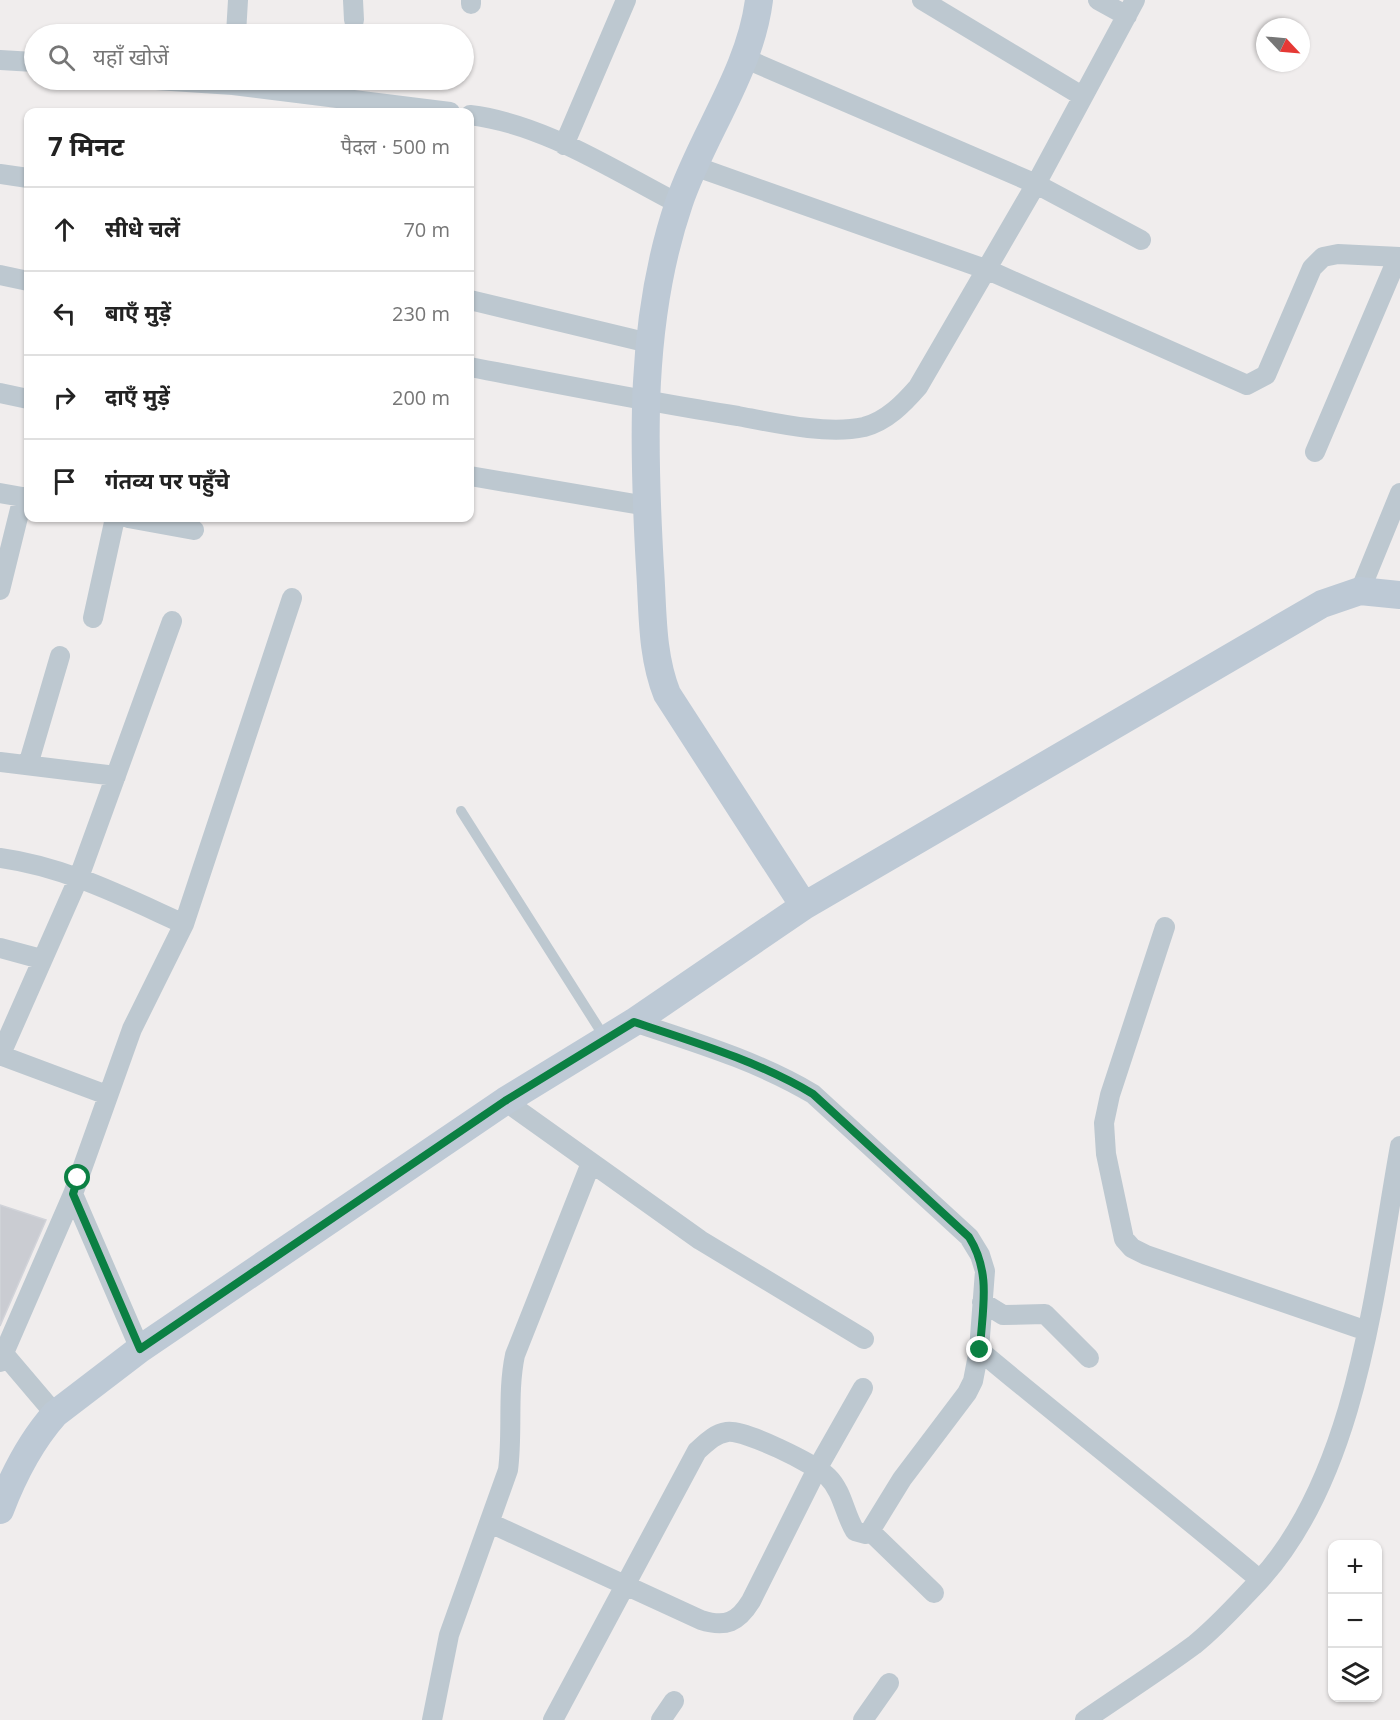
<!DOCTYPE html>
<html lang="hi">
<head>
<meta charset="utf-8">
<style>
  body { margin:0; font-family:"Open Sans","Noto Sans Devanagari",sans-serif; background:#f6f6f6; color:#222 }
  .controls { position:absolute; right:18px; bottom:18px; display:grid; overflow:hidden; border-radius:12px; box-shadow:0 2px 4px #0004 }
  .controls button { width:54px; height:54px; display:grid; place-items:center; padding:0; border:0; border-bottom:2px solid #e0e0e0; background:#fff; color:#222; font:30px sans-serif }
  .compass { position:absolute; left:1256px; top:18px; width:54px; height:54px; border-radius:50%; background:#fff; box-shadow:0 2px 4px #0004; rotate:116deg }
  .stop { position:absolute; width:18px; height:18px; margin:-14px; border:4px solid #0b8043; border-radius:50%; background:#fff }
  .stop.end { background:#0b8043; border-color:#fff; box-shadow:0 2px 6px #0008 }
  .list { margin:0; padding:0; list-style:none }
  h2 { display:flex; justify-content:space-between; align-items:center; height:78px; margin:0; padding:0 24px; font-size:26px }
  h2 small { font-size:20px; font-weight:400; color:#767676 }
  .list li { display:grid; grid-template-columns:39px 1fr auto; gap:18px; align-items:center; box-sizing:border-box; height:84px; padding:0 24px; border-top:2px solid #e0e0e0 }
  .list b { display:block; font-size:22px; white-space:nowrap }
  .list em { font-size:20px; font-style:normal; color:#767676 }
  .icon { flex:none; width:33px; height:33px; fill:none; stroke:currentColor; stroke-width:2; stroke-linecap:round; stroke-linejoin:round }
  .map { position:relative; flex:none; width:1400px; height:1720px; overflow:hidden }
  .search { position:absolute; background:#fff; box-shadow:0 2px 4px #0004; left:24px; top:24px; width:450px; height:66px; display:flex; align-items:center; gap:15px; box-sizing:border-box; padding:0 21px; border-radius:33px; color:#767676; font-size:22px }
  .panel { position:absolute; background:#fff; box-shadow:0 2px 4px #0004; left:24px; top:108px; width:450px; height:414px; border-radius:12px }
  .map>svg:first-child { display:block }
  .building { fill:#caccd2; stroke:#d1d3d9; stroke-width:1.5 }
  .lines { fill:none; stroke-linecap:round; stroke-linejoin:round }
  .lane { stroke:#bdc8d0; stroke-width:10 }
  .street { stroke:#bdc8d0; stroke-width:20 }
  .secondary { stroke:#bdc9d5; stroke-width:28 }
  .route { stroke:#0b8043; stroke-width:8 }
</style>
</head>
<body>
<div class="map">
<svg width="1400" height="1720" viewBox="0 0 1400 1720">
  <rect width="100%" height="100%" fill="#f0eded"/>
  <path class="building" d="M0,1205L46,1220L0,1326Z"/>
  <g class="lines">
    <path class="lane" d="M461,811L605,1038"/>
    <path class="street" d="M353,0L354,20
      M471,0V4
      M922,0L1082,96
      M1098,0L1127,16
      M236,34L238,0
      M744,58L1036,184L1141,240
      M0,60L34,62
      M156,80L233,85L450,112
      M470,115C544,124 613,170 679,204
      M564,145L626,0
      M694,166L988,270L1247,385L1266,375L1312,268L1323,257L1338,254L1400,257
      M0,174L28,178
      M0,275L28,281
      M470,300L649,343
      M470,367C559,384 648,402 738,416C775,423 827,435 864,427C887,421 904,403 918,387L1036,184L1135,0
      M0,393L28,399
      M1315,452L1398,257
      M470,476L647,506
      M0,493L28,498
      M128,518L194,530
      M0,590L23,497
      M1360,591L1400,493
      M93,618L115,518
      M0,762L116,776
      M28,765L60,656
      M0,858C66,867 124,897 184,924
      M1165,927L1110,1095L1104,1123L1106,1154L1124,1239L1132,1248L1146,1255L1367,1331
      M0,948L41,959
      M0,1055L107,1095
      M0,1056L79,877L172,621
      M505,1101L700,1240L864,1339
      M73,1194L140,1349
      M982,1302L1003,1315L1045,1314L1089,1358
      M979,1350C1072,1428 1168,1502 1260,1580
      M4,1354L55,1414
      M0,1362L73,1194L132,1029L184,924L292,598
      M490,1523L701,1620C726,1628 738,1622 751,1601L817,1469L863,1388
      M870,1531L934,1593
      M432,1720L449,1635L508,1470C513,1432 507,1393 515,1355L591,1163
      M553,1720L697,1451C706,1443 714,1434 727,1432C744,1429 815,1464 828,1477C843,1492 844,1513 855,1531L866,1534L870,1531L902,1479L967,1393L973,1381L979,1350L985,1271L980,1255L969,1237L813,1094C758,1061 694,1042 634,1022
      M661,1720L674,1701
      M863,1720L889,1683
      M1085,1720C1121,1695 1159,1671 1194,1645C1217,1627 1239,1602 1259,1581C1358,1474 1375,1284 1400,1146"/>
    <path class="secondary" d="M759,0C750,72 702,135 679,203C639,320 643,446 650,568C653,610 651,654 667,694L804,906
      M0,1510C13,1476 31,1441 55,1414L140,1349L505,1101L634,1022L804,906L1322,604L1360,591L1400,595"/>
  </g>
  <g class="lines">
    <path class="route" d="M78,1178L73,1194L140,1349L505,1101L634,1022C694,1042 758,1061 813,1094L969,1237C992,1274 982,1309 980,1350"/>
  </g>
</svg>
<div class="controls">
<button>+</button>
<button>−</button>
<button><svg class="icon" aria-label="layers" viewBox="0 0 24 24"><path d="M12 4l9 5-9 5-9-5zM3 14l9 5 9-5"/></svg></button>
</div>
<svg class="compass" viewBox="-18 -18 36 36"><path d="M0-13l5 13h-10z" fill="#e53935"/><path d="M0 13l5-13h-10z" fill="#767676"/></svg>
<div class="stop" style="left:78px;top:1178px"></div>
<div class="stop end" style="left:980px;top:1350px"></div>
<div class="search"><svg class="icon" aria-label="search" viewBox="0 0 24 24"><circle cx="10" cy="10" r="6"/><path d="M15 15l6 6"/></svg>यहाँ खोजें</div>
<section class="panel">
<h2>7 मिनट<small>पैदल · 500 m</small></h2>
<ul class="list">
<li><svg class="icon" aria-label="ahead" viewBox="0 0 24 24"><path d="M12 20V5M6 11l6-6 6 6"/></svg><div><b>सीधे चलें</b></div><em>70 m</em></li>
<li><svg class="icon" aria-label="left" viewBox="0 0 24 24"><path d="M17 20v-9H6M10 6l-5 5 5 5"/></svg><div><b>बाएँ मुड़ें</b></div><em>230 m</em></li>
<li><svg class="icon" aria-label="right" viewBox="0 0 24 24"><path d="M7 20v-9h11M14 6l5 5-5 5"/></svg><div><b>दाएँ मुड़ें</b></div><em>200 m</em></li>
<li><svg class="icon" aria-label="arrive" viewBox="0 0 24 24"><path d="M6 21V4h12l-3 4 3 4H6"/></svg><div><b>गंतव्य पर पहुँचे</b></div></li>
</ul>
</section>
</div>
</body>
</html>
